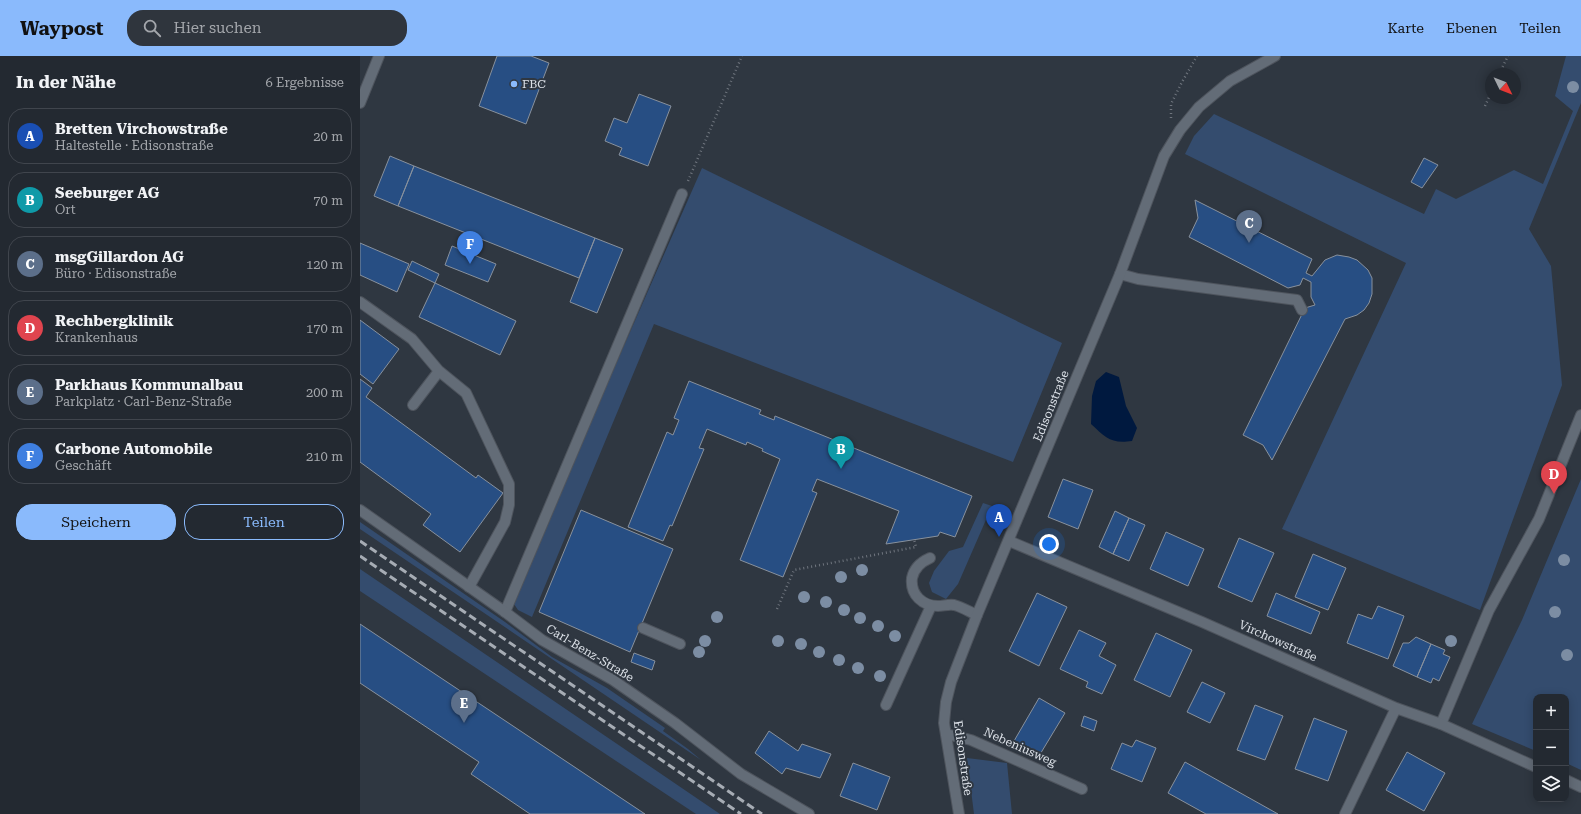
<!DOCTYPE html>
<html lang="de">
<head>
<meta charset="utf-8">
<style>
  body { margin:0; font-family:"Roboto Serif",serif; background:#2f353d; color:#f1f3f6 }
  .controls { position:absolute; right:12px; bottom:12px; display:grid; overflow:hidden; border-radius:8px; box-shadow:0 2px 10px #0003 }
  .controls button { width:36px; height:36px; display:grid; place-items:center; padding:0; border:0; border-bottom:1px solid #40454d; background:#232931; color:#f1f3f6; font:20px sans-serif }
  .compass { position:absolute; left:1125px; top:12px; width:36px; height:36px; border-radius:50%; background:#232931; box-shadow:0 2px 10px #0003; rotate:133deg }
  .you { position:absolute; left:689px; top:488px; width:14px; height:14px; margin:-10px; border:3px solid #fff; border-radius:50%; background:#1a73e8; box-shadow:0 0 0 6px #1a73e833 }
  .badge { display:grid; place-items:center; width:26px; height:26px; border-radius:50%; background:#8abafc; color:#fff; font-size:13px; font-weight:700 }
  .pin { position:absolute; translate:-50% -33px; filter:drop-shadow(0 1px 2px #0008) }
  .pin::after { content:''; position:absolute; top:21px; width:14px; height:12px; background:inherit; clip-path:polygon(0 0,100% 0,50% 100%) }
  .list { margin:0; padding:0; list-style:none }
  h2 { display:flex; justify-content:space-between; align-items:center; height:52px; margin:0; padding:0 16px; font-size:17px }
  h2 small { font-size:13px; font-weight:400; color:#a3a6ab }
  .list li { display:grid; grid-template-columns:26px 1fr auto; gap:12px; align-items:center; box-sizing:border-box; height:56px; margin:0 8px 8px; padding:0 8px; border:1px solid #40454d; border-radius:16px }
  .list b { display:block; font-size:15px; white-space:nowrap }
  .list p { margin:0; font-size:13px; white-space:nowrap; color:#a3a6ab }
  .list em { font-size:13px; font-style:normal; color:#a3a6ab }
  .actions { display:flex; gap:8px; padding:12px 16px }
  .actions a { flex:1; padding:9px 0; border:1px solid #8abafc; border-radius:16px; text-align:center; font-size:14px; color:#8abafc }
  .actions .main { background:#8abafc; color:#111 }
  .icon { flex:none; width:22px; height:22px; fill:none; stroke:currentColor; stroke-width:2; stroke-linecap:round; stroke-linejoin:round }
  .map { position:relative; flex:none; width:1221px; height:758px; overflow:hidden }
  header { display:flex; align-items:center; gap:24px; box-sizing:border-box; height:56px; padding:0 20px; background:#8abafc; color:#111 }
  header strong { font-size:19px }
  nav { display:flex; gap:22px; margin-inline-start:auto; font-size:14px }
  .search { width:280px; height:36px; background:#2f353d; display:flex; align-items:center; gap:10px; box-sizing:border-box; padding:0 14px; border-radius:16px; color:#a3a6ab; font-size:15px }
  main { display:flex }
  aside { flex:1; background:#232931 }
  .map>svg:first-child { display:block }
  .green { fill:#344c6e }
  .water { fill:#00193f }
  .building { fill:#274e83; stroke:#88919d }
  .lines { fill:none; stroke-linecap:round; stroke-linejoin:round }
  .service-casing { stroke:#4e545d; stroke-width:12 }
  .minor-casing { stroke:#4e545d; stroke-width:12 }
  .path { stroke:#6f757e; stroke-width:2.5; stroke-dasharray:1 3; stroke-linecap:butt }
  .service { stroke:#636c77; stroke-width:10 }
  .minor { stroke:#636c77; stroke-width:10 }
  .rail { stroke:#a6acb4; stroke-width:3; stroke-dasharray:8 4; stroke-linecap:butt }
  .tree { fill:#7c8da3 }
  .poi-dot { fill:#8abafc; stroke:#2f3741; stroke-width:1.5 }
  .labels { text-anchor:middle; stroke-width:4; stroke-linejoin:round; paint-order:stroke }
  .poi-label { font-size:12px; fill:#dbe0e7; stroke:#2f3741; text-anchor:start }
  .street-label { font-size:12px; fill:#dbe0e7; stroke:#2f3741 }
</style>
</head>
<body>
<header>
<strong>Waypost</strong>
<div class="search"><svg class="icon" aria-label="search" viewBox="0 0 24 24"><circle cx="10" cy="10" r="6"/><path d="M15 15l6 6"/></svg>Hier suchen</div>
<nav><a>Karte</a><a>Ebenen</a><a>Teilen</a></nav>
</header>
<main>
<aside>
<h2>In der Nähe<small>6 Ergebnisse</small></h2>
<ul class="list">
<li><span class="badge" style="background:#1a4fb4">A</span><div><b>Bretten Virchowstraße</b><p>Haltestelle · Edisonstraße</p></div><em>20 m</em></li>
<li><span class="badge" style="background:#0f9aa8">B</span><div><b>Seeburger AG</b><p>Ort</p></div><em>70 m</em></li>
<li><span class="badge" style="background:#5c6f8a">C</span><div><b>msgGillardon AG</b><p>Büro · Edisonstraße</p></div><em>120 m</em></li>
<li><span class="badge" style="background:#e0444e">D</span><div><b>Rechbergklinik</b><p>Krankenhaus</p></div><em>170 m</em></li>
<li><span class="badge" style="background:#5c6f8a">E</span><div><b>Parkhaus Kommunalbau</b><p>Parkplatz · Carl-Benz-Straße</p></div><em>200 m</em></li>
<li><span class="badge" style="background:#3f7fe0">F</span><div><b>Carbone Automobile</b><p>Geschäft</p></div><em>210 m</em></li>
</ul>
<div class="actions"><a class="main">Speichern</a><a>Teilen</a></div>
</aside>
<div class="map">
<svg width="1221" height="758" viewBox="0 0 1221 758">
  <rect width="100%" height="100%" fill="#2f3741"/>
  <path class="green" d="M1206,0H1221V47L1169,173L1191,210L1202,329L1120,554L922,473L1046,207L825,98L834,80L854,58L1064,158L1076,133L1096,143L1154,114L1183,128L1213,55L1195,40Z
    M342,112L702,287L653,406L294,268L172,561L158,554L152,545Z
    M1221,423V714L1206,707V641H1176V695L1112,668L1162,564Z
    M623,447L632,450L598,528L586,543L572,536L569,527L574,515L589,495L603,491Z
    M0,466L145,566L192,601L247,632L305,672L303,675L328,693L341,704L0,473Z
    M0,513L360,758H336L0,535Z
    M607,702L647,707L652,758H614Z"/>
  <path class="water" d="M746,316L759,321L766,350L777,372L772,385C751,388 746,382 731,368L732,340L736,325Z"/>
  <path class="building" d="M137,0H171L189,7L166,68L119,50Z
    M279,38L311,50L288,110L259,99L262,92L245,85L254,62L267,67Z
    M30,100L54,110L38,150L14,140Z
    M1064,102L1078,109L1062,132L1051,126Z
    M54,110L235,182L219,222L38,150Z
    M835,144L952,203L946,217L952,220L965,204L977,199L989,201L997,204L1008,214L1012,222V238L1009,247L1004,254L997,259L985,263L912,404L903,389L883,379L945,252L955,249L951,241V226L943,222L940,229L928,232L829,181L838,162Z
    M235,182L263,193L237,257L210,246Z
    M0,187L49,208L37,236L0,219Z
    M92,190L136,208L128,226L85,209Z
    M52,205L79,218L75,227L48,214Z
    M75,227L156,265L140,299L59,261Z
    M0,264L39,293L13,328L0,318Z
    M0,323L12,332L6,341L116,422L118,419L143,437L100,496L63,469L71,458L0,406Z
    M329,325L401,354L399,358L414,364L415,360L612,440L595,481L580,476L578,480L526,488L539,455L457,423L452,435L457,437L423,521L380,504L420,403L402,395L403,393L387,386L386,389L347,373L339,392L344,393L312,470L310,469L303,485L268,471L307,376L313,379L319,364L314,362Z
    M703,423L733,434L718,473L688,461Z
    M221,454L313,493L270,596L179,556Z
    M755,455L769,462L753,498L739,491Z
    M769,462L785,469L769,505L753,498Z
    M806,476L844,493L828,530L790,513Z
    M879,482L914,497L892,546L858,531Z
    M953,498L986,512L968,554L935,541Z
    M677,537L707,551L679,610L649,595Z
    M916,537L960,556L951,578L907,560Z
    M1018,550L1044,560L1028,603L987,587L998,558L1012,563Z
    M0,568L285,758H170L111,718L119,706L0,627Z
    M719,574L746,587L739,600L756,609L742,638L726,631L728,626L700,613Z
    M796,577L832,594L810,641L774,624Z
    M1056,581L1071,588L1057,621L1033,610L1043,587H1049Z
    M1071,588L1085,594L1083,598L1090,601L1079,625L1073,622L1071,627L1057,621Z
    M274,597L295,605L292,614L271,606Z
    M842,626L865,637L850,667L827,656Z
    M679,642L705,657L679,700L654,685Z
    M895,649L923,660L905,704L877,694Z
    M724,660L737,665L734,675L721,670Z
    M954,662L987,675L968,725L935,713Z
    M409,675L438,695L442,688L471,698L460,722L426,712L422,718L395,697Z
    M776,684L796,692L782,726L751,713L762,687L772,691Z
    M1047,696L1085,717L1064,755L1026,734Z
    M825,706L918,758H846L808,737Z
    M493,707L530,721L517,754L480,740Z"/>
  <g class="lines">
    <defs>
      <path id="service" d="M760,218L778,223L937,244L942,254
        M0,246L52,283L79,315
        M53,349L79,315L106,337L149,428V449L145,466L109,531
        M570,502C561,506 554,512 552,522C550,539 563,550 578,550C583,550 589,548 594,549C602,551 610,556 617,559
        M145,556L322,138
        M283,572L320,588
        M526,649L571,550
        M1081,668L1129,554L1179,463L1221,359"/>
      <path id="minor" d="M0,47L19,0
        M0,454L145,556L182,584L253,624L315,667L381,718L449,758
        M649,485L842,566L1036,652L1081,668L1176,711
        M586,678L611,684L722,733
        M1206,724L1221,731
        M599,758L584,667L586,646L591,626L617,559L760,218L804,100L820,74L839,51L870,25L915,0
        M985,758L1036,652"/>
    </defs>
    <use href="#service" class="service-casing"/>
    <use href="#minor" class="minor-casing"/>
    <path class="path" d="M1139,18L1148,0
      M1125,50L1131,37
      M811,62V48L822,26L837,0
      M328,125L382,0
      M417,553L434,514L556,491L554,483"/>
    <use href="#service" class="service"/>
    <use href="#minor" class="minor"/>
    <path class="rail" d="M0,485L402,758
      M0,500L381,758"/>
  </g>
  <g class="tree">
    <circle cx="1213" cy="31" r="6"/>
    <circle cx="1204" cy="504" r="6"/>
    <circle cx="502" cy="514" r="6"/>
    <circle cx="481" cy="521" r="6"/>
    <circle cx="444" cy="541" r="6"/>
    <circle cx="466" cy="546" r="6"/>
    <circle cx="484" cy="554" r="6"/>
    <circle cx="1195" cy="556" r="6"/>
    <circle cx="357" cy="561" r="6"/>
    <circle cx="500" cy="562" r="6"/>
    <circle cx="518" cy="570" r="6"/>
    <circle cx="535" cy="580" r="6"/>
    <circle cx="345" cy="585" r="6"/>
    <circle cx="418" cy="585" r="6"/>
    <circle cx="1091" cy="585" r="6"/>
    <circle cx="441" cy="588" r="6"/>
    <circle cx="339" cy="596" r="6"/>
    <circle cx="459" cy="596" r="6"/>
    <circle cx="1207" cy="599" r="6"/>
    <circle cx="479" cy="604" r="6"/>
    <circle cx="498" cy="612" r="6"/>
    <circle cx="520" cy="620" r="6"/>
  </g>
  <circle class="poi-dot" cx="154" cy="28" r="4"/>
  <g class="labels">
    <g class="poi-label">
      <text x="162" y="32">FBC</text>
    </g>
    <g class="street-label">
      <text transform="translate(691 350) rotate(-68)" y="4">Edisonstraße</text>
      <text transform="translate(918 585) rotate(24)" y="4">Virchowstraße</text>
      <text transform="translate(230 597) rotate(31)" y="4">Carl-Benz-Straße</text>
      <text transform="translate(660 691) rotate(24)" y="4">Nebeniusweg</text>
      <text transform="translate(603 702) rotate(82)" y="4">Edisonstraße</text>
    </g>
  </g>
</svg>
<div class="controls">
<button>+</button>
<button>−</button>
<button><svg class="icon" aria-label="layers" viewBox="0 0 24 24"><path d="M12 4l9 5-9 5-9-5zM3 14l9 5 9-5"/></svg></button>
</div>
<svg class="compass" viewBox="-18 -18 36 36"><path d="M0-13l5 13h-10z" fill="#e53935"/><path d="M0 13l5-13h-10z" fill="#a3a6ab"/></svg>
<div class="you"></div>
<div class="pin badge" style="left:639px;top:481px;background:#1a4fb4">A</div>
<div class="pin badge" style="left:481px;top:413px;background:#0f9aa8">B</div>
<div class="pin badge" style="left:889px;top:187px;background:#5c6f8a">C</div>
<div class="pin badge" style="left:1194px;top:438px;background:#e0444e">D</div>
<div class="pin badge" style="left:104px;top:667px;background:#5c6f8a">E</div>
<div class="pin badge" style="left:110px;top:208px;background:#3f7fe0">F</div>
</div>
</main>
</body>
</html>
